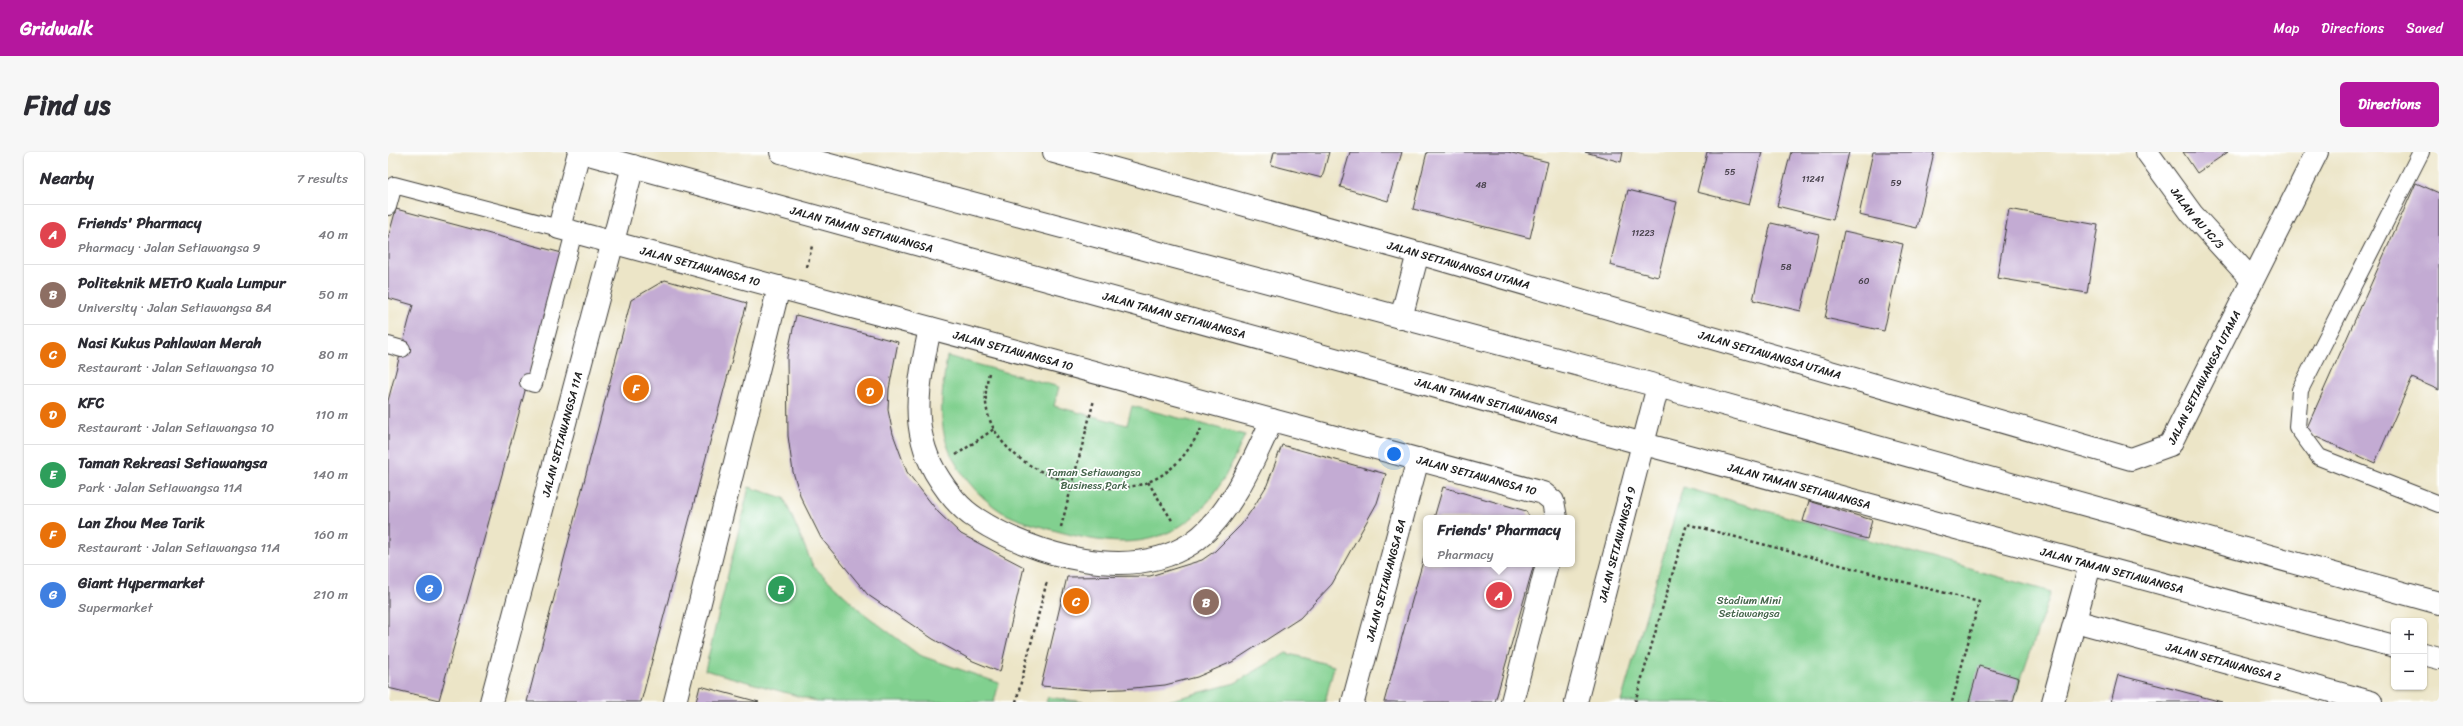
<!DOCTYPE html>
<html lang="en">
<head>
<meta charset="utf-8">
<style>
  body { margin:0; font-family:Sriracha,sans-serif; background:#f7f7f7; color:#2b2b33 }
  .controls { position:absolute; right:12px; bottom:12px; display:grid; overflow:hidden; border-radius:6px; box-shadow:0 1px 3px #0004 }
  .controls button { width:36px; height:36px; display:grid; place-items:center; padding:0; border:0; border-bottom:1px solid #e1e1e2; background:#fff; color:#2b2b33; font:20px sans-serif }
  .you { position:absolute; left:1006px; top:302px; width:14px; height:14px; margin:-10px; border:3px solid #fff; border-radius:50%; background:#1a73e8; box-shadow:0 0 0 6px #1a73e833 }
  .badge { display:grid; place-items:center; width:26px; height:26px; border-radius:50%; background:#b5179e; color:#fff; font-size:13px; font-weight:700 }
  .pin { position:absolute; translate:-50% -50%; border:2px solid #fff; box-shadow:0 1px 4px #0006 }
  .popup { position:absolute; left:1035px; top:363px; width:152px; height:52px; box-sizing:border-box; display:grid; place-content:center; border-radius:6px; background:#fff; filter:drop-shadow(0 1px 3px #0005); font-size:13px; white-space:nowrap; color:#7c7c81 }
  .popup b { font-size:15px; color:#2b2b33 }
  .popup::after { content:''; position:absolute; left:50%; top:100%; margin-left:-8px; border:8px solid transparent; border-top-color:#fff }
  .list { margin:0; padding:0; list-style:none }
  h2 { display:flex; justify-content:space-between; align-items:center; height:52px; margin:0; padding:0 16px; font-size:17px }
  h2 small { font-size:13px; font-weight:400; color:#7c7c81 }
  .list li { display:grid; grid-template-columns:26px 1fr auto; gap:12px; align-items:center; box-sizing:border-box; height:60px; padding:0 16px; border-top:1px solid #e1e1e2 }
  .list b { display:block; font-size:15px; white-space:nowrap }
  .list p { margin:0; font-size:13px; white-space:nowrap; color:#7c7c81 }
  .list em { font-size:13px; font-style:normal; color:#7c7c81 }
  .map { position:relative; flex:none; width:2051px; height:550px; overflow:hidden; border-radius:6px }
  header { display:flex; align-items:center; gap:24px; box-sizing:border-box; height:56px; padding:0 20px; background:#b5179e; color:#fff }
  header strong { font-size:19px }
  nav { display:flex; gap:22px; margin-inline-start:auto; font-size:14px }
  .intro { display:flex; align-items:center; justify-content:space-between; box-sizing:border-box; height:96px; padding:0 24px }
  h1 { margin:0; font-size:28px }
  .button { padding:10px 18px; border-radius:6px; background:#b5179e; color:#fff; font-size:14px; font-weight:700 }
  main { display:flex; gap:24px; padding:0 24px }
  aside { flex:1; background:#fff; border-radius:6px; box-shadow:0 1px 3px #0004 }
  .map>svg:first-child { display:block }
  .green { fill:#81d08f; stroke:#4e7656 }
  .building { fill:#c3abd3 }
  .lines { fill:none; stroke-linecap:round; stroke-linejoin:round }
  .service-casing { stroke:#3b3a36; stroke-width:18 }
  .minor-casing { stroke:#3b3a36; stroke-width:24 }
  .secondary-casing { stroke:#3b3a36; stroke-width:24 }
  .path { stroke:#3b3a36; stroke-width:2.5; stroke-dasharray:3 3; stroke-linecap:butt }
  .service { stroke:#fff; stroke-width:16 }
  .minor { stroke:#fff; stroke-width:22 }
  .secondary { stroke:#fff; stroke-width:22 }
  .labels { text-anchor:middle; stroke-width:3.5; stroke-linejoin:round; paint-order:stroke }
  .number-label { font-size:9px; fill:#46404a }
  .street-label { font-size:11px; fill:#1c1c1c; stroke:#fff }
  .park-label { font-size:11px; fill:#44644a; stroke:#fff }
</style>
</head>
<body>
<header>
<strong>Gridwalk</strong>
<nav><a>Map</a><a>Directions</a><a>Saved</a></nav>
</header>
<div class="intro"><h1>Find us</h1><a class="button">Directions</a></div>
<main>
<aside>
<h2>Nearby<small>7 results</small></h2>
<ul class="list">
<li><span class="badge" style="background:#e0444e">A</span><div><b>Friends' Pharmacy</b><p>Pharmacy · Jalan Setiawangsa 9</p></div><em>40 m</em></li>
<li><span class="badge" style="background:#8d6e63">B</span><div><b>Politeknik METrO Kuala Lumpur</b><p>University · Jalan Setiawangsa 8A</p></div><em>50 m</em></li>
<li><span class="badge" style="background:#e8710a">C</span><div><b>Nasi Kukus Pahlawan Merah</b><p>Restaurant · Jalan Setiawangsa 10</p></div><em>80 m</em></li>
<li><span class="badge" style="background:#e8710a">D</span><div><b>KFC</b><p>Restaurant · Jalan Setiawangsa 10</p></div><em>110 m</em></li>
<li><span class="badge" style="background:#2e9e5b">E</span><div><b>Taman Rekreasi Setiawangsa</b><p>Park · Jalan Setiawangsa 11A</p></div><em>140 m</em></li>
<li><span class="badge" style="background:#e8710a">F</span><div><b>Lan Zhou Mee Tarik</b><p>Restaurant · Jalan Setiawangsa 11A</p></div><em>160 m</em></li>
<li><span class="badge" style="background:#3f7fe0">G</span><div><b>Giant Hypermarket</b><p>Supermarket</p></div><em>210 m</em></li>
</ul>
</aside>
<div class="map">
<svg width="2051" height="550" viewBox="0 0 2051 550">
  <rect width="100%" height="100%" fill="#fff"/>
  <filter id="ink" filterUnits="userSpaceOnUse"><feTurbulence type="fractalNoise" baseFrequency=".025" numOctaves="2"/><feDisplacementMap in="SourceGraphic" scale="8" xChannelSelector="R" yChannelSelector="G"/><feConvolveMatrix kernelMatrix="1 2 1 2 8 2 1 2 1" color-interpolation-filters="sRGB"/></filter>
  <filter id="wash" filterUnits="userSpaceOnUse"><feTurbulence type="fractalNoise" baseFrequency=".012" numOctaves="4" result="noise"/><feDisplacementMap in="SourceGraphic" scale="16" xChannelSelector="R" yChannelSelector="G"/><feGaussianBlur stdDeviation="0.9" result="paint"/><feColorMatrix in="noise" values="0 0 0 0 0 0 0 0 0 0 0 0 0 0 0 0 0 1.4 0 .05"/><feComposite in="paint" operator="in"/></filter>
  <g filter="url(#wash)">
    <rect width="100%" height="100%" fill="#ece5c7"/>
    <path class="green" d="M559,204L671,235L666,254L739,273L744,254L857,283C843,314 829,347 801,368C760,400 711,391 665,378C648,373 630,369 614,360C595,348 578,330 567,310C547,276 554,241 559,204Z
      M361,335L396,346L425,414L474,460L531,503L611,531L606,550H431L317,518Z
      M1295,335L1663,440L1625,550H1233Z
      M898,501L946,514L937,550H765L780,549L847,531Z
      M660,545L695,550H658Z"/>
    <g id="blocks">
      <path class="building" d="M886,0H941L934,26L883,13Z
        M962,0H1014L1000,49L952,35Z
        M1039,0H1120L1160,10L1142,86L1025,57Z
        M1197,0H1235L1233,10Z
        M1319,0H1374L1361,53L1309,40Z
        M1403,0H1461L1445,68L1389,54Z
        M1485,0H1546L1529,76L1471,63Z
        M1795,0H1840L1809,21Z
        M2028,31L2051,41V238L2024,226L1987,311L1917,280Z
        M1240,38L1289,50L1270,125L1222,113Z
        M8,57L174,101L127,276L51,548L0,536V249L25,153L0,146V86Z
        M1621,57L1710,73L1699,141L1609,126Z
        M1383,71L1431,82L1413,159L1365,148Z
        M1456,79L1515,92L1496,179L1437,166Z
        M277,128L359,151L253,550H139L243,148Z
        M408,163L510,190L501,237L500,258L505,282L519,320L550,360L573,382L636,415L612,520L585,509L545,487L480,443L433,386L413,346L405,320L400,284L399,205Z
        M894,293L998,322L989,351L944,432L912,466L844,510L809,525L777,533L735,537L703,538L653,534L679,425L762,424L814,408L827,399L853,373L865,356L879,333Z
        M1055,335L1138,359L1142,366H1046Z
        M1421,349L1484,368L1479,387L1415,369Z
        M1038,398V412H1146L1107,550H996Z
        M1591,514L1631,526L1625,550H1581Z
        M1730,523L1785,537L1834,550H1723Z
        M312,534L371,550H308Z"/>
    </g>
  </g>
  <g filter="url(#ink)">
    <use href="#blocks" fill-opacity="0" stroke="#3b3a36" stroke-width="1"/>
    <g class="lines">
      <defs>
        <path id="service" d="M2033,0L1912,238L1909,275L1931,305L2051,352
          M0,55L6,33L171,76
          M0,193L14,197
          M140,230L146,232L186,80"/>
        <g id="minor">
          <path id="s1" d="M191,0L171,76L1155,341L1165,349L1168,366"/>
          <path id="s2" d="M666,0L1030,101L1743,307L1782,293L1929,0"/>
          <path id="s3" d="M1759,0L1804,62L1864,128"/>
          <path d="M1013,166L1030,101"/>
          <path d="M542,176C532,226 520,272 547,320C557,337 572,357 589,367C646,404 743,431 804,391C841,366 866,308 884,268"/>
          <path id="s4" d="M1687,469L1983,550"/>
          <path id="s5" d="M103,550L245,14"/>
          <path d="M287,550L391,135"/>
          <path id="s6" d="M965,550L1030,307"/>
          <path d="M1124,550L1159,412"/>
          <path id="s7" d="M1188,550L1270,234"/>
          <path d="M1665,550L1702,413"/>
        </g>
        <g id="secondary">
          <path id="s8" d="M193,0L1256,292L2006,494"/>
          <path d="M393,0L1270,234L2051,451"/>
          <path d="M2036,502L2051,506"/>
        </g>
      </defs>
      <use href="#service" class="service-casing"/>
      <use href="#minor" class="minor-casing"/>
      <use href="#secondary" class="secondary-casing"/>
      <path class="path" d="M419,115L424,94
        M601,221C596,240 596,259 606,277C630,324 713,348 760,330C786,320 800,300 813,277
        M568,303L606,277
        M760,330L785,370
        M673,375L706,248
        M628,550L659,429
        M1247,550L1299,372L1591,450L1564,550"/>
      <use href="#service" class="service"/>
      <use href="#minor" class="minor"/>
      <use href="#secondary" class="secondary"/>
    </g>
  </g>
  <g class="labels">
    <g class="number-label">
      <text x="1342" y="23">55</text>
      <text x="1425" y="30">11241</text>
      <text x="1508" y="34">59</text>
      <text x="1093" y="36">48</text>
      <text x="1255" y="84">11223</text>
      <text x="1398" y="118">58</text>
      <text x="1476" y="132">60</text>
    </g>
    <g class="street-label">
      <text dy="4" stroke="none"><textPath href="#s3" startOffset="83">JALAN AU 1C/3</textPath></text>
      <text dy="4" stroke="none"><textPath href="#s8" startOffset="291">JALAN TAMAN SETIAWANGSA</textPath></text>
      <text dy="4" stroke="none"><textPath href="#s2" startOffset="420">JALAN SETIAWANGSA UTAMA</textPath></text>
      <text dy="4" stroke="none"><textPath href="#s1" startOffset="225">JALAN SETIAWANGSA 10</textPath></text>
      <text dy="4" stroke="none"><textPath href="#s8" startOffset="615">JALAN TAMAN SETIAWANGSA</textPath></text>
      <text dy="4" stroke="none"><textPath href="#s1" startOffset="549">JALAN SETIAWANGSA 10</textPath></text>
      <text dy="4" stroke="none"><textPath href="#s2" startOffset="744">JALAN SETIAWANGSA UTAMA</textPath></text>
      <text dy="4" stroke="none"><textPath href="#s2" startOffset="1237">JALAN SETIAWANGSA UTAMA</textPath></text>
      <text dy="4" stroke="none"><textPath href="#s8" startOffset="939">JALAN TAMAN SETIAWANGSA</textPath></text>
      <text dy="4" stroke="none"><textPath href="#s5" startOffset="277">JALAN SETIAWANGSA 11A</textPath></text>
      <text dy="4" stroke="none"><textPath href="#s1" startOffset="1029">JALAN SETIAWANGSA 10</textPath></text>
      <text dy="4" stroke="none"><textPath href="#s8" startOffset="1263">JALAN TAMAN SETIAWANGSA</textPath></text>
      <text dy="4" stroke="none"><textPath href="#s7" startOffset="163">JALAN SETIAWANGSA 9</textPath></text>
      <text dy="4" stroke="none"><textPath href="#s8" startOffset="1587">JALAN TAMAN SETIAWANGSA</textPath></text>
      <text dy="4" stroke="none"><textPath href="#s6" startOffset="126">JALAN SETIAWANGSA 8A</textPath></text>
      <text dy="4" stroke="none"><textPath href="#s4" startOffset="154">JALAN SETIAWANGSA 2</textPath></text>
    </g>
    <g class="park-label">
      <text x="706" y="324">Taman Setiawangsa<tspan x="706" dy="13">Business Park</tspan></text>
      <text x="1361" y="452">Stadium Mini<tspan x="1361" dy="13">Setiawangsa</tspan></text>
    </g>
  </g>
</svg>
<div class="controls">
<button>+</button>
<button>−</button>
</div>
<div class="you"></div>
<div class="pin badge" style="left:1111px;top:443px;background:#e0444e">A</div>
<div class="popup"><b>Friends' Pharmacy</b>Pharmacy</div>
<div class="pin badge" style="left:818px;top:450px;background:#8d6e63">B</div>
<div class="pin badge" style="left:688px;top:449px;background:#e8710a">C</div>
<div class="pin badge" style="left:482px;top:239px;background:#e8710a">D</div>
<div class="pin badge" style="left:393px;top:437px;background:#2e9e5b">E</div>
<div class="pin badge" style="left:248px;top:236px;background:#e8710a">F</div>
<div class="pin badge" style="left:41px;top:436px;background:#3f7fe0">G</div>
</div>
</main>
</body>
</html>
